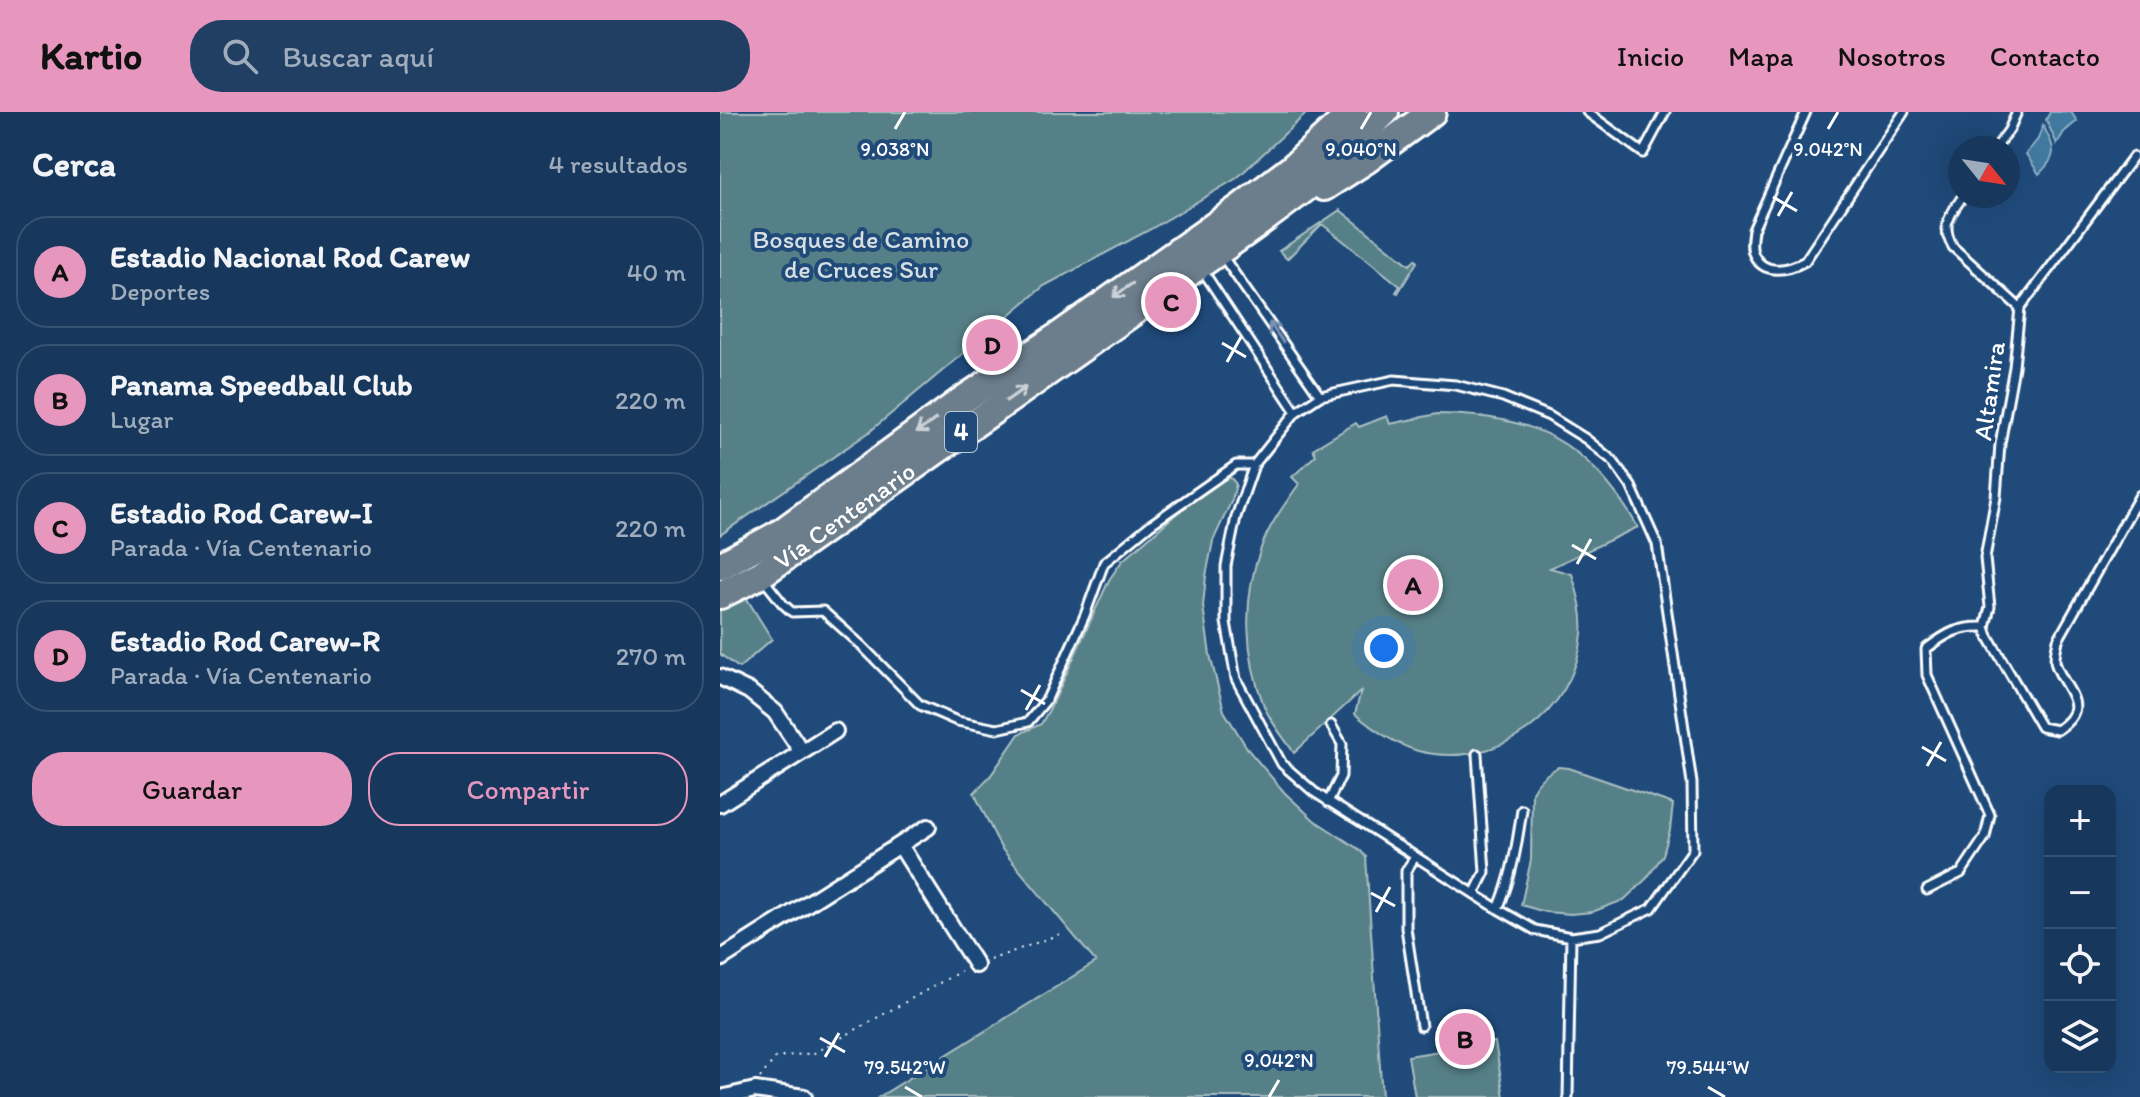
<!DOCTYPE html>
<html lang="es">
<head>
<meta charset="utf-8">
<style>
  body { margin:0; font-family:Itim,sans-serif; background:#203f62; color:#f1f3f6 }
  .controls { position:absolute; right:24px; bottom:24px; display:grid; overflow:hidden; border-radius:16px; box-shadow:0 8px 32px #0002 }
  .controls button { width:72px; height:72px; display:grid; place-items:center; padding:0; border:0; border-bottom:2px solid #365272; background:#17385c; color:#f1f3f6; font:40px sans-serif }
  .compass { position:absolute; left:1228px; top:24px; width:72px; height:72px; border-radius:50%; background:#17385c; box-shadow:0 8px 32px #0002; rotate:120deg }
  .you { position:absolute; left:664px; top:536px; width:28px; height:28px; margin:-20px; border:6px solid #fff; border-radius:50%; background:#1a73e8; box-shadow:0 0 0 12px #1a73e833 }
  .badge { display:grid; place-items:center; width:52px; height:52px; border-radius:50%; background:#e797bd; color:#111; font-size:26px; font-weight:700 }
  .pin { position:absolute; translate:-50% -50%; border:4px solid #fff; box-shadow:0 2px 8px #0006 }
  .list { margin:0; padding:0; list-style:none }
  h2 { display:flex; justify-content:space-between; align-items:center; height:104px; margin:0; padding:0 32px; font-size:34px }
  h2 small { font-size:26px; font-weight:400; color:#9eacbb }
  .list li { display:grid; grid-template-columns:52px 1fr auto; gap:24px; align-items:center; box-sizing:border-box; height:112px; margin:0 16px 16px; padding:0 16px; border:2px solid #365272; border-radius:32px }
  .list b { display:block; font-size:30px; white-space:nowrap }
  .list p { margin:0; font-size:26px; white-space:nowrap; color:#9eacbb }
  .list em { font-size:26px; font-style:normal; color:#9eacbb }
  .actions { display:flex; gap:16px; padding:24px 32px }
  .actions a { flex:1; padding:18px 0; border:2px solid #e797bd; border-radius:32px; text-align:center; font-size:28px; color:#e797bd }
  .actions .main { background:#e797bd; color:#111 }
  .icon { flex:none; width:44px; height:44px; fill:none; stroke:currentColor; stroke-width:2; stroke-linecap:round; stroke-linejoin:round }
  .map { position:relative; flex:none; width:1420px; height:985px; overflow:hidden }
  header { display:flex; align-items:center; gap:48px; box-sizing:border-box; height:112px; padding:0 40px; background:#e797bd; color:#111 }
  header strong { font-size:38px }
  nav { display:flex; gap:44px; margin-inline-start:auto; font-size:28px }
  .search { width:560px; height:72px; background:#203f62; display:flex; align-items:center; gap:20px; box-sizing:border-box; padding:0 28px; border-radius:32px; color:#9eacbb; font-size:30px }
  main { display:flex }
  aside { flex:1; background:#17385c }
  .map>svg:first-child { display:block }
  .green { fill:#578087; stroke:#abc0c3; stroke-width:2 }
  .water { fill:#41799d; stroke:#8dafc4; stroke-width:2 }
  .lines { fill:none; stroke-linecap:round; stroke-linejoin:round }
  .lane-casing { stroke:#fff; stroke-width:13 }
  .street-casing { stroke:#fff; stroke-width:20 }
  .highway-casing { stroke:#fff; stroke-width:32 }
  .path { stroke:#fff; stroke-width:2; stroke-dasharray:2 6; stroke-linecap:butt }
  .lane { stroke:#1f4a7a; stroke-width:7 }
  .street { stroke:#1f4a7a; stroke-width:14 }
  .highway { stroke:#6c7d8c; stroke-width:26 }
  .oneway { stroke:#ccd2d7 }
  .oneway2 { stroke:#7992af }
  .ticks { fill:none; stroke:#fff; stroke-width:3 }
  .labels { text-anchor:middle; stroke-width:8; stroke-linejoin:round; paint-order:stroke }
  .shield { fill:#1f4a7a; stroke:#bcc9d7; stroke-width:2 }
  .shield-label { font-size:24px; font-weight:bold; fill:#fff }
  .park-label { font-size:26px; fill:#d5dfe1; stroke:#1f4a7a }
  .street-label { font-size:26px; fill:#fff; stroke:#1f4a7a }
  .ticks-label { font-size:20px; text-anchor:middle; fill:#fff; stroke:#1f4a7a; stroke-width:8; stroke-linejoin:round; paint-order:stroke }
</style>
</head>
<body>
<header>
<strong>Kartio</strong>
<div class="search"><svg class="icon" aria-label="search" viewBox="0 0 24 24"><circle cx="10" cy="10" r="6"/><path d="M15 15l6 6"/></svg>Buscar aquí</div>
<nav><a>Inicio</a><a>Mapa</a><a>Nosotros</a><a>Contacto</a></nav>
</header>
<main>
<aside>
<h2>Cerca<small>4 resultados</small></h2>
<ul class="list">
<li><span class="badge">A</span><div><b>Estadio Nacional Rod Carew</b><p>Deportes</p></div><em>40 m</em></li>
<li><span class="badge">B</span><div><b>Panama Speedball Club</b><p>Lugar</p></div><em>220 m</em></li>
<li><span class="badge">C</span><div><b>Estadio Rod Carew-I</b><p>Parada · Vía Centenario</p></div><em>220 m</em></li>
<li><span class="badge">D</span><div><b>Estadio Rod Carew-R</b><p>Parada · Vía Centenario</p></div><em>270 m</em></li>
</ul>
<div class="actions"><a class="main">Guardar</a><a>Compartir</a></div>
</aside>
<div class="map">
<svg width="1420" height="985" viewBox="0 0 1420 985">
  <rect width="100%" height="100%" fill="#1f4a7a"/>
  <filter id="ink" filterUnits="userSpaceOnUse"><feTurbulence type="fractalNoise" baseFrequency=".0125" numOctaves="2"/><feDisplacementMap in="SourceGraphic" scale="16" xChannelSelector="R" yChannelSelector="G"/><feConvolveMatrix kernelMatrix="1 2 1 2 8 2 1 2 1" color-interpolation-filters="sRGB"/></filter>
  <g filter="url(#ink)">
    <path class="green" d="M0,0H588L517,66L431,117L324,174L148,321L0,423Z
      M620,98L690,153L695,147L697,150L678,181L676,180L680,174L602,112L567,147L559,139Z
      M717,302C815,303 868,329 918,415L830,456L852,462C858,482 864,501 862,522C855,602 777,659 698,639C674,632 654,618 635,602L641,579L574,641C565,627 551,611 544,594C525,544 522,487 541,436C549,413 565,392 579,372L572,365L596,343L593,337L636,311L639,315L667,304L670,312Z
      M511,366L516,372L512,388L493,429L486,464L483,494L490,543L504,599L529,639L565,681L594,708L640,738L646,745L662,985H159L376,850L281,736L254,681L271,663L299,622L321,612L334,589L389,468L402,449L455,403L503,367Z
      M27,487L52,527L19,556L0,542V498Z
      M838,655L849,656L953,692L950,718L943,743L927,766L904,788L872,800L851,802L825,800L801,793L811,748L812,680C818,668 826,662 838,655Z
      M775,930L784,985H695L688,944Z"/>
    <path class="water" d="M1330,0H1351L1357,9L1344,20L1337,32L1326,8Z
      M1323,13C1334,36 1340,42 1319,62L1306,42L1318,27Z"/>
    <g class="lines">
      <defs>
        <path id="lane" d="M867,0L923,41L945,0
          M1086,0L1033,118C1032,125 1030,136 1034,143C1044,164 1069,158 1085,149L1184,0
          M1276,36L1289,18L1297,0
          M1243,84C1230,103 1220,113 1233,135L1300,196L1294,255L1280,332L1276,385L1265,446L1270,495L1265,515L1268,524L1321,615L1337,618C1373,595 1345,579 1336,553C1333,545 1337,535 1338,528L1420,383
          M503,145L600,284
          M483,159L576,300
          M1300,196L1413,45
          M674,268L736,273L783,285L829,304L866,327L893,349L911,374L937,432L972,671L973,738L932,796L880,821L851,825L815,818L778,797L594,680L562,652L516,567L506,510V454L516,405L534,353L576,300L600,284Z
          M44,468L63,492L72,500L103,499L141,533L200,593L237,609L277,617L308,610L327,587L365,503L384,451L430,413L516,353H534
          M608,690L621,664L622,632L611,613
          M695,745L686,759V816L701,914
          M1207,778L1241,761L1265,725L1270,703L1207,563L1206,537C1227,521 1239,514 1265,515
          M754,782L765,760L757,642
          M778,797C792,765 797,733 802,698
          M848,985L851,825"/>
        <path id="street" d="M0,565L29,579L55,600L82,640
          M0,692L115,619
          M180,733L256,853
          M0,847L208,715
          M5,985L35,978L84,985"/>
        <g id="highway">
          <path d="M604,75L646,48L712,0"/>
          <path d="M0,454L59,422L241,289L340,223L521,95L571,57L633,0"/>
          <path id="s1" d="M0,483L40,463L532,116L587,75L665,0"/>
        </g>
      </defs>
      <use href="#lane" class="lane-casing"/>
      <use href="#street" class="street-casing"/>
      <use href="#highway" class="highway-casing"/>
      <path class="path" d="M270,848L340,822
        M40,966L56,945L94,941L241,859"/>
      <use href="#lane" class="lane"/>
      <use href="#street" class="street"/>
      <use href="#highway" class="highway"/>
    </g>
    <defs><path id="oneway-shaft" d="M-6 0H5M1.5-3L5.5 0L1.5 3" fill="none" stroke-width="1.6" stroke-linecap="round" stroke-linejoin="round" transform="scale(2)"/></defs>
    <g class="oneway">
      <use href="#oneway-shaft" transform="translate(403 178) rotate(145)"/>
      <use href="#oneway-shaft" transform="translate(296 282) rotate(-35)"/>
      <use href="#oneway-shaft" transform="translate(206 314) rotate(144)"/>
    </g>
    <use class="oneway2" href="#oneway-shaft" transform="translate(556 220) rotate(-125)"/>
  </g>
  <path class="ticks" d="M175,17L185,0M641,17L651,0M1108,17L1118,0M1053,85L1077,99M1058,104L1072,80M502,231L526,245M507,250L521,225M852,433L876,447M857,452L871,427M301,578L325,592M306,598L320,573M1202,635L1226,649M1207,654L1221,630M651,781L675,794M656,800L670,775M100,926L125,940M105,945L119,921M185,975L202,985M988,975L1005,985M549,985L559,968"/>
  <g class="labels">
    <rect class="shield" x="225" y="300" width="32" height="40" rx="6"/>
    <g class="shield-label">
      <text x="241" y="328">4</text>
    </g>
    <g class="park-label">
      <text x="141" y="136">Bosques de Camino<tspan x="141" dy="30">de Cruces Sur</tspan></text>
    </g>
    <g class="street-label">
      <text transform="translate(1269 279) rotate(-82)" y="9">Altamira</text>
      <text dy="9" stroke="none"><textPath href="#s1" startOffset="148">Vía Centenario</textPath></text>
    </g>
  </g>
  <g class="ticks-label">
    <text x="175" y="44">9.038°N</text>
    <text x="641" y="44">9.040°N</text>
    <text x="1108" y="44">9.042°N</text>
    <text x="559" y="955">9.042°N</text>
    <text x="185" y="962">79.542°W</text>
    <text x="988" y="962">79.544°W</text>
  </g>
</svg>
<div class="controls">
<button>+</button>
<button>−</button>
<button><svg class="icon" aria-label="locate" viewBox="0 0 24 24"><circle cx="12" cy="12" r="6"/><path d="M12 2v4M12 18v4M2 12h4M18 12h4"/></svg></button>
<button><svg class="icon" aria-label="layers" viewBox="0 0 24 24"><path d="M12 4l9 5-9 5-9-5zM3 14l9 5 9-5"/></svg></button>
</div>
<svg class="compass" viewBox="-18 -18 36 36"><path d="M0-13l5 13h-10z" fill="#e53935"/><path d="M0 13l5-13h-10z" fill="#9eacbb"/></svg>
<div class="you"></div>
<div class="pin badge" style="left:693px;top:473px">A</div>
<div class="pin badge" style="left:745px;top:927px">B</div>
<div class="pin badge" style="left:451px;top:190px">C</div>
<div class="pin badge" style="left:272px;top:233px">D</div>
</div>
</main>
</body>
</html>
